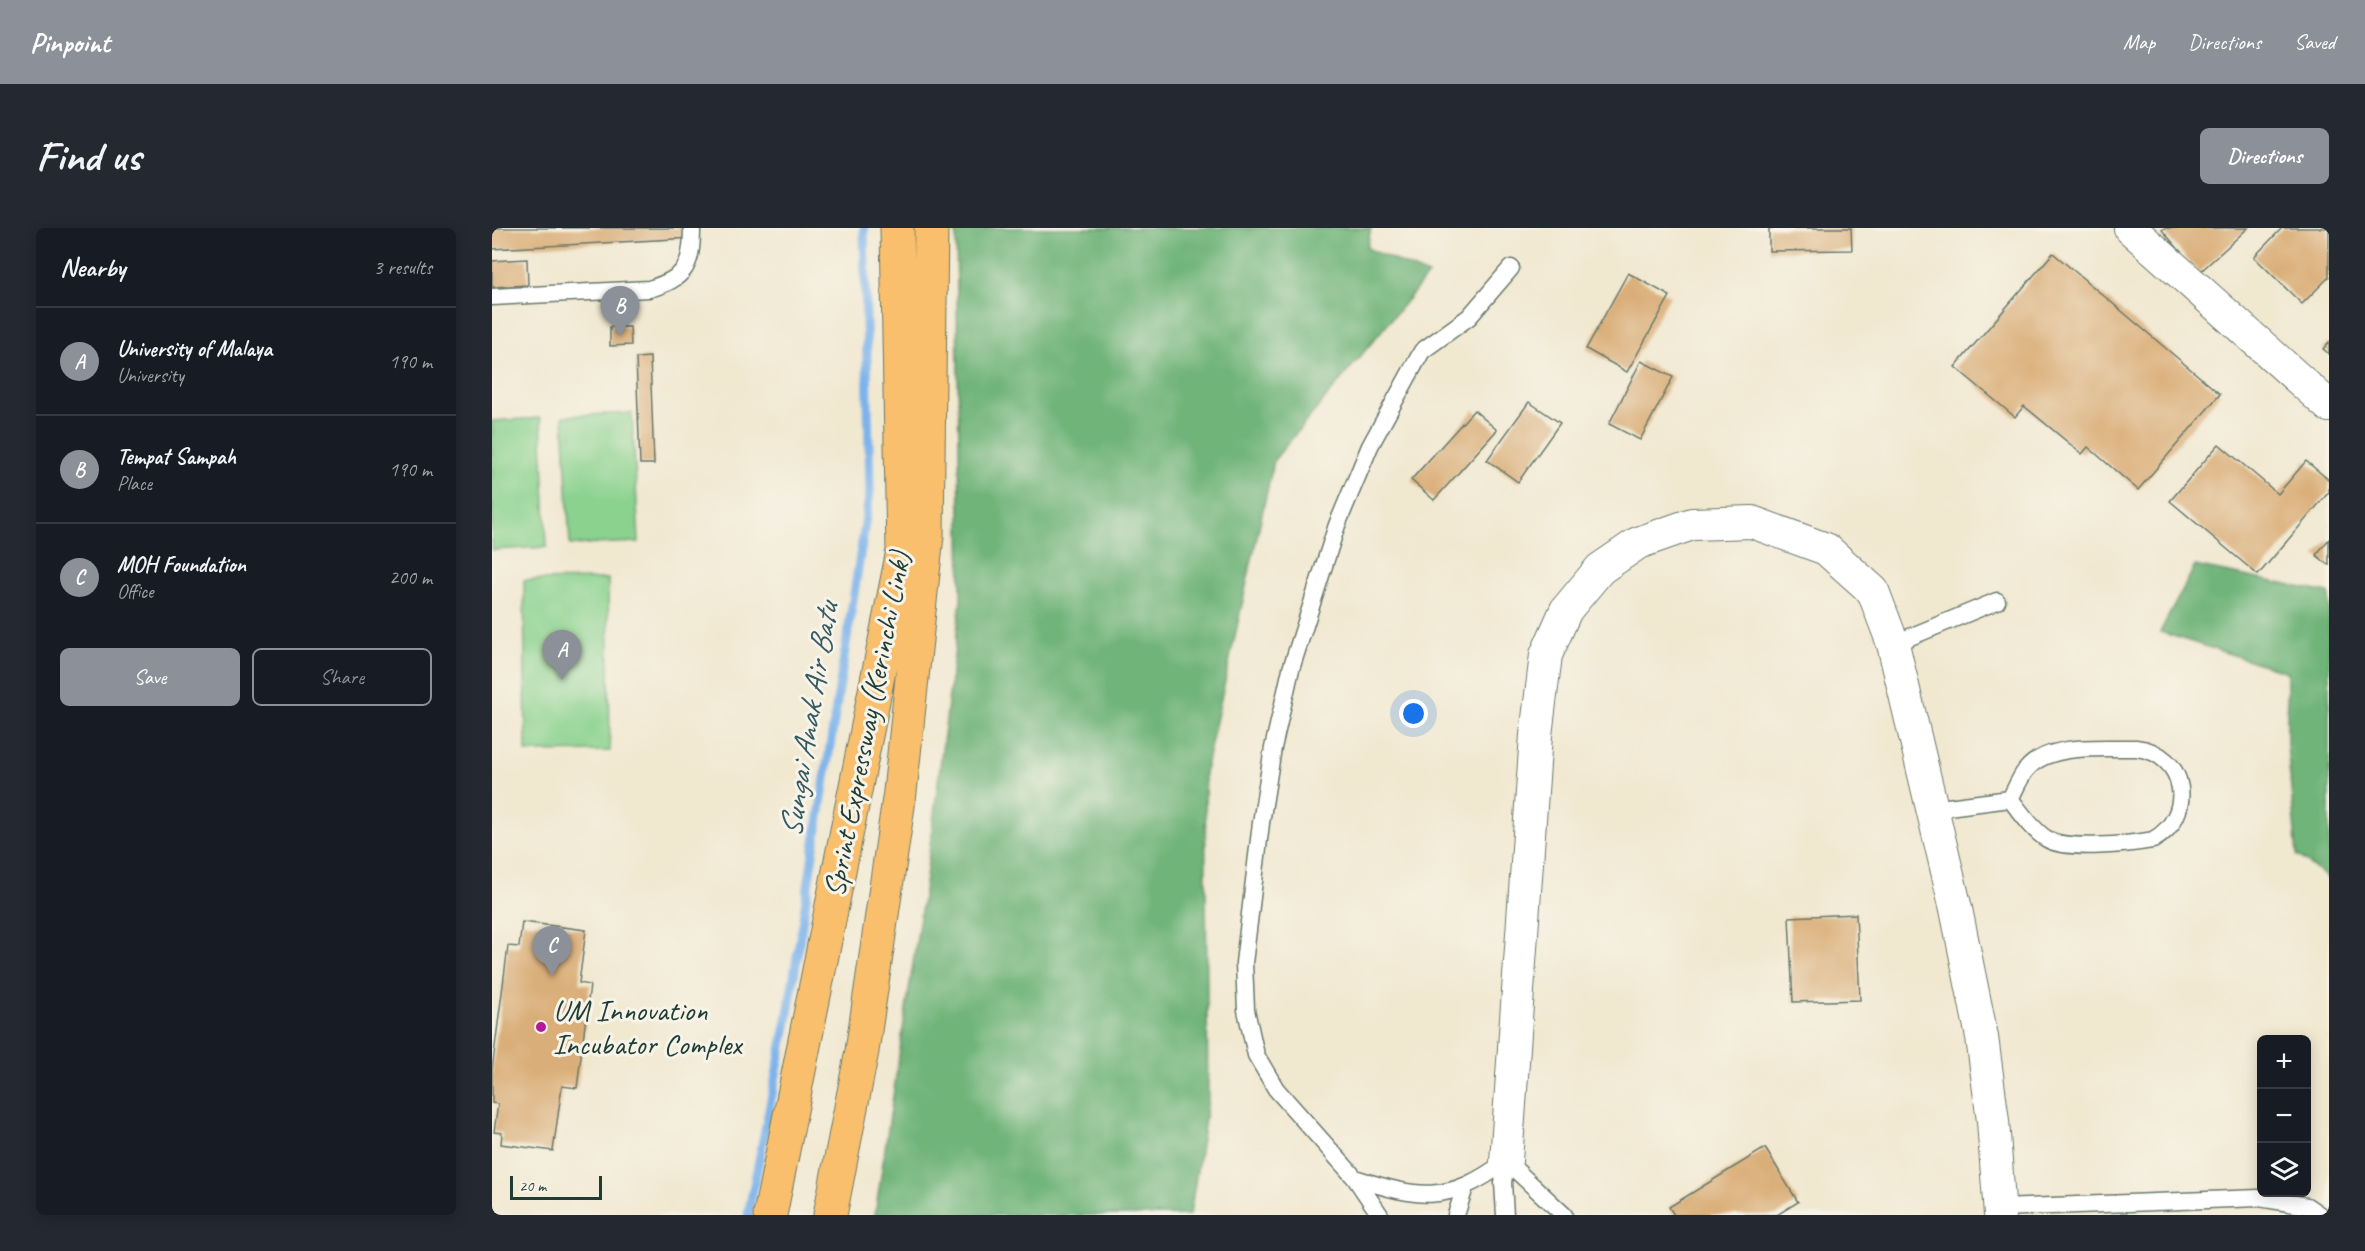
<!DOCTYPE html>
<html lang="en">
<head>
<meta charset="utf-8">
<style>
  body { margin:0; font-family:Caveat,sans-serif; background:#242831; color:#f1f3f6 }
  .controls { position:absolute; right:18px; bottom:18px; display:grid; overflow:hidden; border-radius:9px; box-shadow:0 3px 15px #0003 }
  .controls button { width:54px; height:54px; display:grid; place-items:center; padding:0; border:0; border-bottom:2px solid #363941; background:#171b24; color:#f1f3f6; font:30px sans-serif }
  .scale { position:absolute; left:18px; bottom:15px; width:92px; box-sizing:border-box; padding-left:6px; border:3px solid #1f3d34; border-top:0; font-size:16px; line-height:21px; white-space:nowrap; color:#1f3d34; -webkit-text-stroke:4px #f7f3e8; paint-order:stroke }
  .you { position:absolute; left:922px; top:486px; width:21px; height:21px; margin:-15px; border:4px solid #fff; border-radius:50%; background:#1a73e8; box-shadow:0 0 0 9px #1a73e833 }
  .badge { display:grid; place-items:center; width:39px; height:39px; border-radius:50%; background:#8c9099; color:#fff; font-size:20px; font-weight:700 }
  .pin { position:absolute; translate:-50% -50px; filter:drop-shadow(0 2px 3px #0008) }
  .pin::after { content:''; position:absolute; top:32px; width:21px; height:18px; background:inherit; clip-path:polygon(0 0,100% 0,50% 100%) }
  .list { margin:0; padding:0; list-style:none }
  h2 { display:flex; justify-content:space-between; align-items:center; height:78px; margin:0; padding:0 24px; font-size:26px }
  h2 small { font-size:20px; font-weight:400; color:#9ea1a6 }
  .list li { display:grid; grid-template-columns:39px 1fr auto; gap:18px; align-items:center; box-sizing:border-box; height:108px; padding:0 24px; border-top:2px solid #363941 }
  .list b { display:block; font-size:22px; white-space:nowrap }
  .list p { margin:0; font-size:20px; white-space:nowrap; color:#9ea1a6 }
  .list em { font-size:20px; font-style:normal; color:#9ea1a6 }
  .actions { display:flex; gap:12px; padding:18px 24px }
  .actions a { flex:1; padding:14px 0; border:2px solid #8c9099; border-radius:9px; text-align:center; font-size:21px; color:#8c9099 }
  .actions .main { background:#8c9099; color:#fff }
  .icon { flex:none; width:33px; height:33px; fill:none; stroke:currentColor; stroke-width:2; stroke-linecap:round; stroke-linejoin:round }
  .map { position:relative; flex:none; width:1837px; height:987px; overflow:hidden; border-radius:9px }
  header { display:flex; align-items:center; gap:36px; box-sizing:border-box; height:84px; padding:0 30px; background:#8c9099; color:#fff }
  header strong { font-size:28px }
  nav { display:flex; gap:33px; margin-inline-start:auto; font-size:21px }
  .intro { display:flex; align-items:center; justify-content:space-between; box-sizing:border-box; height:144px; padding:0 36px }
  h1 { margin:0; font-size:42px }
  .button { padding:15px 27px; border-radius:9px; background:#8c9099; color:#fff; font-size:21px; font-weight:700 }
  main { display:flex; gap:36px; padding:0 36px }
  aside { flex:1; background:#171b24; border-radius:9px; box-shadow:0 3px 15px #0003 }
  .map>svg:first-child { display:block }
  .green { fill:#8ad28e; stroke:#548861; stroke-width:1.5 }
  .forest { fill:#6fb479; stroke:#477856; stroke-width:1.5 }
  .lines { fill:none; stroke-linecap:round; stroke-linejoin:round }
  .stream { stroke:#7cb3eb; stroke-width:9 }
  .building { fill:#daae78 }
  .lane-casing { stroke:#68796b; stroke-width:19 }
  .street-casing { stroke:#68796b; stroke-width:34 }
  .highway-casing { stroke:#68796b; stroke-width:35 }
  .lane { stroke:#fff; stroke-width:16 }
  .street { stroke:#fff; stroke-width:32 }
  .highway { stroke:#f9bf6d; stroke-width:33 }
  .poi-dot { fill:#b5179e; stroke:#f7f3e8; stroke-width:2 }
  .labels { text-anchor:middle; stroke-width:6; stroke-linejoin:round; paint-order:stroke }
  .street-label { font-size:30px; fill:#1f3d34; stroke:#f7f3e8 }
  .poi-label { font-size:30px; fill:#1f3d34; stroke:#f7f3e8; text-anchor:start }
  .water-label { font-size:32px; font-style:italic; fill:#365a62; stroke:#f7f3e8 }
</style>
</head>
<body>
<header>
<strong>Pinpoint</strong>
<nav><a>Map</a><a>Directions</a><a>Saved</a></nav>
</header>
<div class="intro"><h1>Find us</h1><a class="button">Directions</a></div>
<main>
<aside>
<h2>Nearby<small>3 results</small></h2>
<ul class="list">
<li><span class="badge">A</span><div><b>University of Malaya</b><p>University</p></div><em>190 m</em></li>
<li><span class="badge">B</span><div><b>Tempat Sampah</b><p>Place</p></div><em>190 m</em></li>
<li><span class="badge">C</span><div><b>MOH Foundation</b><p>Office</p></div><em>200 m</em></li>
</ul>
<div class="actions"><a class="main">Save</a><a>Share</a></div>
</aside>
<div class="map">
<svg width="1837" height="987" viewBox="0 0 1837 987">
  <rect width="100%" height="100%" fill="#f7f3e8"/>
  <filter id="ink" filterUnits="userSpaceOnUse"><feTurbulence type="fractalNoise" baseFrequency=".0167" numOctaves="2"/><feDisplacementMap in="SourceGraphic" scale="12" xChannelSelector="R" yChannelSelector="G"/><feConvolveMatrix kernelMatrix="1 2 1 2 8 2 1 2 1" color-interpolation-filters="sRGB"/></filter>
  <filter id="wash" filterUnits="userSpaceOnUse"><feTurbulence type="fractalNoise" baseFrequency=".008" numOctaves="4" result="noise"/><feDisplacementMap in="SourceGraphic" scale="24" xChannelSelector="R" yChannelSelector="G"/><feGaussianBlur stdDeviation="1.35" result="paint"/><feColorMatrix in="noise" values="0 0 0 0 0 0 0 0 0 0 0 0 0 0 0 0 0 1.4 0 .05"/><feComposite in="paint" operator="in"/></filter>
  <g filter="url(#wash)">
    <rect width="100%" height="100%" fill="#f1e8d0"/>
    <path class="green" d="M140,185L147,314L78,317L71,188Z
      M49,190L55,319L0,322V193Z
      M116,351L118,523L34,524L32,352Z"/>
    <path class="forest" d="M464,0H879L875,20L936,47L782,232L713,543L716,872L698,987H383L434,649L469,372Z
      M1703,338L1837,365V651L1805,627L1795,517V444L1668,404Z"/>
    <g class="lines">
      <path class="stream" d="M256,987L295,792L378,264L372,0"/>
    </g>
    <g id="blocks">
      <path class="building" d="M0,0H200V10L0,21Z
        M1277,0H1359L1360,22L1277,23Z
        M1673,0H1756L1707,45L1670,2Z
        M1790,0H1837V49L1810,76L1762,29Z
        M1561,25L1728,166L1646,262L1596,219L1590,226L1532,178L1523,189L1463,139Z
        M35,31L36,57L0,59V33Z
        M1136,45L1178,68L1135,144L1094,121Z
        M118,99H138L139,117L118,118Z
        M1837,114V126L1831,121Z
        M158,129L162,236H148L144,130Z
        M1149,133L1181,149L1148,212L1117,196Z
        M1037,174L1068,195L1026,254L995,232Z
        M982,182L1005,202L942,272L919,252Z
        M1727,216L1786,266L1814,233L1837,252V264L1766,347L1678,273Z
        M1837,311V337L1824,327Z
        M1364,686L1368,772L1301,774L1297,689Z
        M30,694L94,702L87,755L98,757L85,860L70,858L61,923L9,916L10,905L2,904L6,876L0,875V842L16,718L27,719Z
        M1273,920L1306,974L1285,987H1182L1177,979Z"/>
    </g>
  </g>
  <g filter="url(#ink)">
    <use href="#blocks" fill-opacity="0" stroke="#68796b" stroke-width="1.5"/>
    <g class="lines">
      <defs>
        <path id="lane" d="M0,69L157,61C194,50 200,38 200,0
          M1401,416L1505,373
          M1644,520C1695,525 1704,588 1661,612C1639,616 1575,623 1555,611C1540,602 1529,584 1518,571C1523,562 1527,551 1534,542C1556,514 1612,521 1644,520Z
          M1440,581L1518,571
          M1014,933L1072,987
          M863,950C928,971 957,976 1014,933
          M1507,980L1767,970L1815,978L1828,987
          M888,987L863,950L784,861L764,827L754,782L752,735L769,595L781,520L799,441L845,297L878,218L930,123L977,89L1019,40
          M964,987L973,959
          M1013,987L1011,955L1014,933"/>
        <path id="street" d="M1638,0L1837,178
          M1014,933L1044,507L1054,427L1074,382L1108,341L1146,315L1200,296L1260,294L1334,321L1381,363L1401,416L1464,681L1490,809L1501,893L1508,987"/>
        <path id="highway" d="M278,987L411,323L405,0
          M338,987L370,823L408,564L435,307L439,0"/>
      </defs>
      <use href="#lane" class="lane-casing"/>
      <use href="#street" class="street-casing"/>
      <use href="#highway" class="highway-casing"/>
      <use href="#lane" class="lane"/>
      <use href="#street" class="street"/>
      <use href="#highway" class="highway"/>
    </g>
  </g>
  <circle class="poi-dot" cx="49" cy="799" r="6"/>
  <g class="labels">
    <g class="street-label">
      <text transform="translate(375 496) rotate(-79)" y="10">Sprint Expressway (Kerinchi Link)</text>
    </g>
    <g class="poi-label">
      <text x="61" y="792">UM Innovation<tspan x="61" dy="34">Incubator Complex</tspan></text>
    </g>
    <g class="water-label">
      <text transform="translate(316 492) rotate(-81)" y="11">Sungai Anak Air Batu</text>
    </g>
  </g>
</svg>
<div class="controls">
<button>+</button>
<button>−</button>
<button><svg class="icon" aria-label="layers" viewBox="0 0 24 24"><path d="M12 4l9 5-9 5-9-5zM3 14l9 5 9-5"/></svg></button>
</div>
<div class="scale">20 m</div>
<div class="you"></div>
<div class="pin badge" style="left:70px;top:452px">A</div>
<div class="pin badge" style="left:128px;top:108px">B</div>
<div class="pin badge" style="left:60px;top:748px">C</div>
</div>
</main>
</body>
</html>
